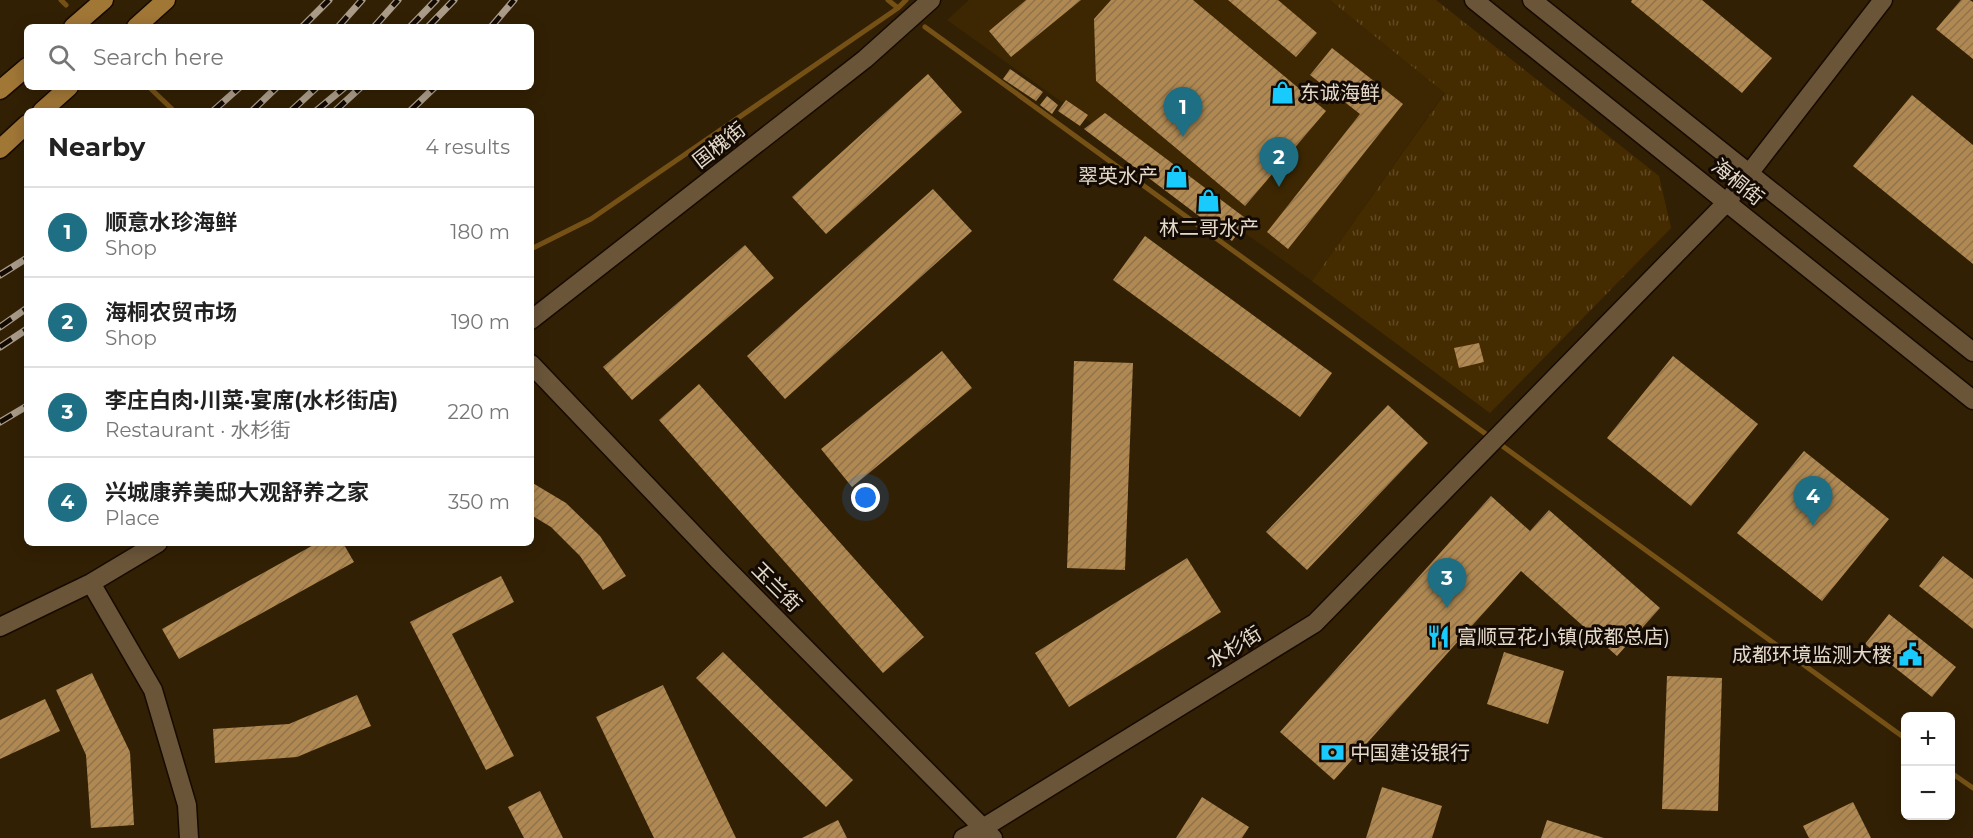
<!DOCTYPE html>
<html lang="en">
<head>
<meta charset="utf-8">
<style>
  body { margin:0; font-family:Montserrat,"Noto Sans SC",sans-serif; background:#f6f6f6; color:#222 }
  .controls { position:absolute; right:18px; bottom:18px; display:grid; overflow:hidden; border-radius:9px; box-shadow:0 3px 15px #0003 }
  .controls button { width:54px; height:54px; display:grid; place-items:center; padding:0; border:0; border-bottom:2px solid #e0e0e0; background:#fff; color:#222; font:30px sans-serif }
  .you { position:absolute; left:866px; top:498px; width:21px; height:21px; margin:-15px; border:4px solid #fff; border-radius:50%; background:#1a73e8; box-shadow:0 0 0 9px #1a73e833 }
  .badge { display:grid; place-items:center; width:39px; height:39px; border-radius:50%; background:#1e6e84; color:#fff; font-size:20px; font-weight:700 }
  .pin { position:absolute; translate:-50% -50px; filter:drop-shadow(0 2px 3px #0008) }
  .pin::after { content:''; position:absolute; top:32px; width:21px; height:18px; background:inherit; clip-path:polygon(0 0,100% 0,50% 100%) }
  .list { margin:0; padding:0; list-style:none }
  h2 { display:flex; justify-content:space-between; align-items:center; height:78px; margin:0; padding:0 24px; font-size:26px }
  h2 small { font-size:20px; font-weight:400; color:#767676 }
  .list li { display:grid; grid-template-columns:39px 1fr auto; gap:18px; align-items:center; box-sizing:border-box; height:90px; padding:0 24px; border-top:2px solid #e0e0e0 }
  .list b { display:block; font-size:22px; white-space:nowrap }
  .list p { margin:0; font-size:20px; white-space:nowrap; color:#767676 }
  .list em { font-size:20px; font-style:normal; color:#767676 }
  .icon { flex:none; width:33px; height:33px; fill:none; stroke:currentColor; stroke-width:2; stroke-linecap:round; stroke-linejoin:round }
  .map { position:relative; flex:none; width:1973px; height:838px; overflow:hidden }
  .search { position:absolute; background:#fff; box-shadow:0 3px 15px #0003; left:24px; top:24px; width:510px; height:66px; display:flex; align-items:center; gap:15px; box-sizing:border-box; padding:0 21px; border-radius:9px; color:#767676; font-size:22px }
  .panel { position:absolute; background:#fff; box-shadow:0 3px 15px #0003; left:24px; top:108px; width:510px; height:438px; border-radius:9px }
  .map>svg:first-child { display:block }
  .built { fill:#3d2702 }
  .grass { fill:url(#grass-tufts) }
  .lines { fill:none; stroke-linecap:round; stroke-linejoin:round }
  .stream { stroke:#755116; stroke-width:5 }
  .building { fill:url(#building-hatch) }
  .minor-casing { stroke:#170a00; stroke-width:21 }
  .major-casing { stroke:#170a00; stroke-width:21 }
  .minor { stroke:#6a5539; stroke-width:18 }
  .major { stroke:#a17736; stroke-width:18 }
  .rail-casing { stroke:#aa9c89; stroke-width:7 }
  .rail { stroke:#130b03; stroke-width:4.5; stroke-dasharray:14; stroke-linecap:butt }
  .labels { text-anchor:middle; stroke-width:6; stroke-linejoin:round; paint-order:stroke }
  .poi-label { font-size:20px; fill:#e5d9ca; stroke:#130b03; text-anchor:start }
  .street-label { font-size:20px; fill:#e5d9ca; stroke:#130b03 }
</style>
</head>
<body>
<div class="map">
<svg width="1973" height="838" viewBox="0 0 1973 838">
  <defs>
    <pattern id="grass-tufts" width="24" height="20" patternUnits="userSpaceOnUse" patternTransform="scale(1.5)"><rect width="24" height="20" fill="#452b00"/><path d="M3 7l-1-3M5 7V3M7 7l1-3M15 17l-1-3M17 17v-4M19 17l1-3" fill="none" stroke="#604924"/></pattern>
    <pattern id="building-hatch" width="6" height="6" patternUnits="userSpaceOnUse" patternTransform="scale(1.5)"><rect width="6" height="6" fill="#b08952"/><path d="M-1 1l2-2M0 6l6-6M5 7l2-2" fill="none" stroke="#90734c"/></pattern>
  </defs>
  <rect width="100%" height="100%" fill="#322004"/>
  <path class="built" d="M969,0H1330L1445,92L1312,281L947,20Z"/>
  <path class="grass" d="M1330,0H1436L1659,176L1671,228L1490,413L1312,281L1445,93Z"/>
  <g class="lines">
    <path class="stream" d="M61,0L66,5
      M888,0L898,8
      M925,27L1906,739
      M149,87L174,111
      M531,249L591,219L898,8L906,0
      M1950,772L1973,788"/>
  </g>
  <path class="building" d="M1026,0H1081L1011,57L989,31Z
    M1111,0H1193L1326,111L1245,206L1096,81L1094,19Z
    M1228,0H1278L1317,33L1296,57Z
    M1632,0H1702L1772,58L1742,93L1631,2Z
    M1961,0H1970L1973,2V59L1936,29Z
    M1332,48L1403,104L1288,249L1267,232L1360,114L1310,75Z
    M1010,69L1043,92L1036,101L1003,79Z
    M928,74L962,112L826,234L792,197Z
    M1912,95L1973,145V264L1853,166Z
    M1047,96L1058,105L1052,114L1040,105Z
    M1066,100L1088,115L1080,126L1058,111Z
    M1105,113L1248,220L1232,241L1084,129Z
    M933,189L972,231L785,399L747,356Z
    M1145,236L1332,373L1300,417L1113,280Z
    M745,245L774,278L632,400L603,367Z
    M1479,343L1484,362L1459,368L1454,348Z
    M942,351L972,388L852,487L821,449Z
    M1673,356L1758,424L1691,506L1607,438Z
    M1074,361L1133,363L1125,570L1067,568Z
    M699,384L924,637L883,673L659,420Z
    M1388,405L1428,443L1307,570L1266,532Z
    M1804,451L1889,519L1822,601L1737,533Z
    M531,482L566,503L600,536L626,576L603,590L580,556L551,527L531,515Z
    M1491,496L1530,531L1549,510L1660,608L1617,656L1521,571L1334,780L1280,732Z
    M317,543H343L354,562L179,659L162,629Z
    M1943,556L1973,579V629L1919,586Z
    M1187,558L1221,612L1069,707L1035,653Z
    M501,576L514,602L452,634L514,756L486,770L410,622Z
    M1889,614L1956,667L1932,697L1865,644Z
    M723,652L853,780L826,807L696,678Z
    M1504,652L1564,671L1548,724L1487,704Z
    M92,673L130,752L134,825L91,828L86,755L56,690Z
    M1667,676L1722,678L1718,811L1662,809Z
    M663,685L736,838H654L596,717Z
    M357,695L371,726L297,757L215,763L213,729L289,724Z
    M45,699L60,731L0,759V720Z
    M1382,787L1442,806L1432,838H1366Z
    M540,791L563,838H524L508,807Z
    M1202,797L1249,827L1242,838H1176Z
    M1853,802L1871,838H1809L1803,826Z
    M838,820L847,838H802Z
    M1547,820L1604,838H1541Z"/>
  <g class="lines">
    <defs>
      <path id="minor" d="M1474,0L1973,400
        M1532,0L1973,352
        M531,320L865,59L931,0
        M531,364L718,560L993,838
        M91,583L153,690L187,805L189,838
        M0,627L91,583L158,543
        M963,838L983,828L1315,623L1727,202L1883,0"/>
      <path id="major" d="M73,27L104,0
        M136,27L166,0
        M0,90L27,67
        M42,111L69,87
        M0,149L27,124"/>
    </defs>
    <use href="#minor" class="minor-casing"/>
    <use href="#major" class="major-casing"/>
    <use href="#minor" class="minor"/>
    <use href="#major" class="major"/>
    <defs>
      <path id="rail" d="M302,27L329,0
        M338,27L362,0
        M374,27L398,0
        M410,27L436,0
        M428,27L454,0
        M491,27L514,0
        M213,111L240,87
        M252,111L277,87
        M291,111L317,87
        M316,111L345,87
        M335,111L361,87
        M410,111L435,87
        M0,275L27,258
        M0,327L27,308
        M0,347L27,329
        M0,422L27,406"/>
    </defs>
    <use href="#rail" class="rail-casing"/>
    <use href="#rail" class="rail"/>
  </g>
  <defs>
    <symbol id="shop-bare" viewBox="-9 -9 18 18"><path d="M-5-2.5h2.3a2.7 3.5 0 0 1 5.4 0H5L5.5 6h-11ZM-1.5-2.5h3a1.5 2.3 0 0 0-3 0Z" fill="#19cafc" stroke="#130b03" stroke-width="2.5" paint-order="stroke"/></symbol>
    <symbol id="restaurant-bare" viewBox="-9 -9 18 18"><path d="M-5-6h1v4h1v-4h1v4h1v-4h1v5L-1.5 .5V6h-2V.5L-5-1ZM5-6V6H3V1.5H1.5Q1.5-4 5-6Z" fill="#19cafc" stroke="#130b03" stroke-width="2.5" paint-order="stroke"/></symbol>
    <symbol id="civic-bare" viewBox="-9 -9 18 18"><path d="M-.6-6.5H3V-4.5H.6V-3L4-1V1h2V6H-6V1h2V-1L-.6-3ZM-1.2 2.5V6h2.4V2.5Z" fill="#19cafc" stroke="#130b03" stroke-width="2.5" paint-order="stroke"/></symbol>
    <symbol id="bank-bare" viewBox="-9 -9 18 18"><path d="M-6-4H6V4H-6ZM0-2.3a2.3 2.3 0 1 0 0 4.6a2.3 2.3 0 1 0 0-4.6Z" fill="#19cafc" stroke="#130b03" stroke-width="2.5" paint-order="stroke"/></symbol>
  </defs>
  <g fill-rule="evenodd">
    <use href="#shop-bare" x="1266" y="76" width="33" height="33"/>
    <use href="#shop-bare" x="1160" y="160" width="33" height="33"/>
    <use href="#shop-bare" x="1192" y="184" width="33" height="33"/>
    <use href="#restaurant-bare" x="1422" y="620" width="33" height="33"/>
    <use href="#civic-bare" x="1894" y="638" width="33" height="33"/>
    <use href="#bank-bare" x="1316" y="736" width="33" height="33"/>
  </g>
  <g class="labels">
    <g class="poi-label">
      <text x="1300" y="100">东诚海鲜</text>
      <text x="1158" y="183" text-anchor="end">翠英水产</text>
      <text x="1209" y="235" text-anchor="middle">林二哥水产</text>
      <text x="1457" y="644">富顺豆花小镇(成都总店)</text>
      <text x="1892" y="662" text-anchor="end">成都环境监测大楼</text>
      <text x="1350" y="760">中国建设银行</text>
    </g>
    <g class="street-label">
      <text transform="translate(719 145) rotate(-38)" y="7">国槐街</text>
      <text transform="translate(1738 182) rotate(39)" y="7">海桐街</text>
      <text transform="translate(777 587) rotate(45)" y="7">玉兰街</text>
      <text transform="translate(1234 647) rotate(-32)" y="7">水杉街</text>
    </g>
  </g>
</svg>
<div class="controls">
<button>+</button>
<button>−</button>
</div>
<div class="you"></div>
<div class="pin badge" style="left:1183px;top:137px">1</div>
<div class="pin badge" style="left:1279px;top:187px">2</div>
<div class="pin badge" style="left:1447px;top:608px">3</div>
<div class="pin badge" style="left:1813px;top:526px">4</div>
<div class="search"><svg class="icon" aria-label="search" viewBox="0 0 24 24"><circle cx="10" cy="10" r="6"/><path d="M15 15l6 6"/></svg>Search here</div>
<section class="panel">
<h2>Nearby<small>4 results</small></h2>
<ul class="list">
<li><span class="badge">1</span><div><b>顺意水珍海鲜</b><p>Shop</p></div><em>180 m</em></li>
<li><span class="badge">2</span><div><b>海桐农贸市场</b><p>Shop</p></div><em>190 m</em></li>
<li><span class="badge">3</span><div><b>李庄白肉·川菜·宴席(水杉街店)</b><p>Restaurant · 水杉街</p></div><em>220 m</em></li>
<li><span class="badge">4</span><div><b>兴城康养美邸大观舒养之家</b><p>Place</p></div><em>350 m</em></li>
</ul>
</section>
</div>
</body>
</html>
